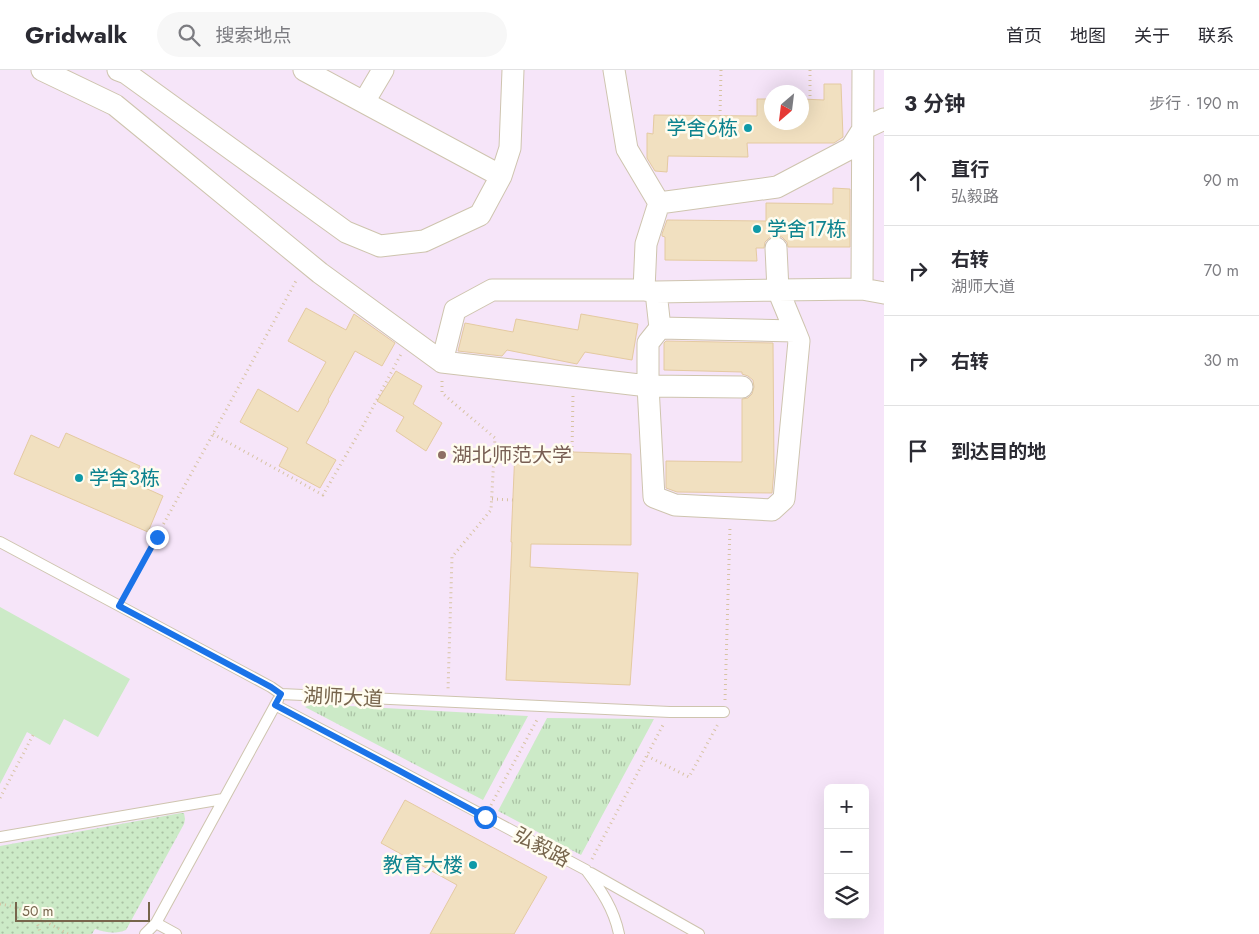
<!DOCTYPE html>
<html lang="zh">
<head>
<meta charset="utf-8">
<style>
  body { margin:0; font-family:Jost,"Noto Sans SC",sans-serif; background:#f7f7f7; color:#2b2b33 }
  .controls { position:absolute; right:15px; bottom:15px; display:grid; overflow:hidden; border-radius:8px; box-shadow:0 5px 20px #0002 }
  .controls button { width:45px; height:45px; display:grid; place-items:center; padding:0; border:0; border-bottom:1px solid #e1e1e2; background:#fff; color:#2b2b33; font:25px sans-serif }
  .compass { position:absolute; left:764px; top:15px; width:45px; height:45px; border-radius:50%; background:#fff; box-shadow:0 5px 20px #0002; rotate:208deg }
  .scale { position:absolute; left:15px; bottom:12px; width:135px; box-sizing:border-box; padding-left:5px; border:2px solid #77654c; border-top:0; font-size:14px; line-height:18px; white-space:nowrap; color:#77654c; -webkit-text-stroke:4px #fffcef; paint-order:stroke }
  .stop { position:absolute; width:15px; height:15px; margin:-11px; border:4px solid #1a73e8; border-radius:50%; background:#fff }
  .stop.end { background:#1a73e8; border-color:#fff; box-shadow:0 1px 5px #0008 }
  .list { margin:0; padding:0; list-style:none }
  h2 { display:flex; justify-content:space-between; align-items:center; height:65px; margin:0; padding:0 20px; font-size:21px }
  h2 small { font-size:16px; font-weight:400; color:#7c7c81 }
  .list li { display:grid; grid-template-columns:32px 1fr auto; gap:15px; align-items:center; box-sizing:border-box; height:90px; padding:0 20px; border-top:1px solid #e1e1e2 }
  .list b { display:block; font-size:19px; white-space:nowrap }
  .list p { margin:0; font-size:16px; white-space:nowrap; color:#7c7c81 }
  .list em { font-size:16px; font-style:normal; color:#7c7c81 }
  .icon { flex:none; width:28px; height:28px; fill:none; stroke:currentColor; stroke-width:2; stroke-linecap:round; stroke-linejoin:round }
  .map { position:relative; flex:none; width:884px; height:864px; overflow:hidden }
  header { display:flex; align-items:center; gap:30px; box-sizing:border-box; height:70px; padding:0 25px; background:#fff; border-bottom:1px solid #e1e1e2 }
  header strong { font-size:24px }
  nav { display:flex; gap:28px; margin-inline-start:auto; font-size:18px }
  .search { width:350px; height:45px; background:#f7f7f7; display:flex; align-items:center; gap:12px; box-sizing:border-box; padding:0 18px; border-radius:28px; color:#7c7c81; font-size:19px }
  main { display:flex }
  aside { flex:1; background:#fff }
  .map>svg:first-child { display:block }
  .education { fill:#f6e5f9; fill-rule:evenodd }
  .grass { fill:url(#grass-tufts) }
  .garden { fill:url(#garden-dots) }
  .pitch { fill:#cceac7 }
  .building { fill:#f1e0c0; stroke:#e4caa1 }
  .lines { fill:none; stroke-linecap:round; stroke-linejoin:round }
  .lane-casing { stroke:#cec4ae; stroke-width:12 }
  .street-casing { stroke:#cec4ae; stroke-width:23 }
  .path { stroke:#d7c3a3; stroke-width:3; stroke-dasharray:1 4; stroke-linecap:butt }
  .lane { stroke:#fff; stroke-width:10 }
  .street { stroke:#fff; stroke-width:21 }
  .route { stroke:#1a73e8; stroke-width:6 }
  .culture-dot { fill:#0f9aa8; stroke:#fffcef; stroke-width:2 }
  .education-dot { fill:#8d6e63; stroke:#fffcef; stroke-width:2 }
  .labels { text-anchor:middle; stroke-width:5; stroke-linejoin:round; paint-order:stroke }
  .culture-label { font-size:20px; fill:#0d838f; stroke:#fffcef; text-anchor:end }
  .education-label { font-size:20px; fill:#785e54; stroke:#fffcef; text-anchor:start }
  .street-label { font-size:20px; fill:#77654c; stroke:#fffcef }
</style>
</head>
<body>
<header>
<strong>Gridwalk</strong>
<div class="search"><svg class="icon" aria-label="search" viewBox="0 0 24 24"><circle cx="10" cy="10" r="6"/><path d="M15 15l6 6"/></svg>搜索地点</div>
<nav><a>首页</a><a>地图</a><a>关于</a><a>联系</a></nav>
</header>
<main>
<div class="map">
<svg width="884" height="864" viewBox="0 0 884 864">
  <defs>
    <pattern id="grass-tufts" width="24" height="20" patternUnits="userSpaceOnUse" patternTransform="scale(1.25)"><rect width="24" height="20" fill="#cceac7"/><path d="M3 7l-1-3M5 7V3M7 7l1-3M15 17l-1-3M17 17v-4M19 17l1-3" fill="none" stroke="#aac1a4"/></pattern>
    <pattern id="garden-dots" width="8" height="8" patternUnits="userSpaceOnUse" patternTransform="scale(1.25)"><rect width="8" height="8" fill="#cceac7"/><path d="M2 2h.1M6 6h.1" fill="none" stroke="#aac1a4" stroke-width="1.8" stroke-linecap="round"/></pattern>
  </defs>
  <rect width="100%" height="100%" fill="#fcf9e8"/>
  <path class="education" d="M0,0H884V864H0ZM772,22H802V52H772ZM828,718H865V845H828Z"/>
  <path class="grass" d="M313,634L528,646L483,730L305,637Z
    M547,648L654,649L581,785L498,741Z"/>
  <path class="garden" d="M181,743H184L185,749L184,754L126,860C115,864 107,863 95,859L92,864H0V776Z"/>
  <path class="pitch" d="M0,537L130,609L98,667L64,649L50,675L27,662L0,714Z"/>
  <path class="building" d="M824,14H841L843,67L834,73H747L748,87L668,86L667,102L655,101L647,88V63L653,64L654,45L757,46V29H772V52H802V29L824,30Z
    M833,118L850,119V177H788L787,172L782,167L775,166L769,168L765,172L764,178H756L757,191L665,190V167L662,166V164L667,150L766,151V133L833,134Z
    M306,238L346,260L354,244L395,273L382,296L355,281L328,330L329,331L306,373L336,390L320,418L279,396L288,378L240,352L258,319L298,342L326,292L288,271Z
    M581,244L638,254L632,290L585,282L577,294L507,280L502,286L458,281L465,253L513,262L516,249L578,260Z
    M666,271L773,273L774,400L772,423L677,422L666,418V391L742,392V329L748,328L752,324L754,317L753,310L748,306L742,304V302L664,300V273Z
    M396,301L422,316L413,334L442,353L426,381L396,361L404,347L377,331Z
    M66,363L140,396L132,412L163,426L148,462L14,404L31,365L59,378Z
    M515,380L631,384V475L531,474L530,497L638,503L630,615L506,610L512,472H511Z
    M405,730L547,807L514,864H430L457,815L381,773Z"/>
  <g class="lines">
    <defs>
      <path id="lane" d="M0,472L271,617L281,624L670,642H724
        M275,635L398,700L586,800C601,820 614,839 619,864
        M0,767L223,729
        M591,803L699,864
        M156,853L176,864
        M145,864L156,853L278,630"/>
      <path id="street" d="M42,0L115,35L320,203L442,292L648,316L742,317
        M118,0L126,3L346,162L380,176L424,171L480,145L501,106L510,78L513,0
        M304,0L501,106
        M614,0L627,79L659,133L777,117L851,78L863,59L884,49
        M863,0L862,219L884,223
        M364,32L383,0
        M659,133L646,174L644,220L656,222L778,220L795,261
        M776,178L778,220L862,219
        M656,222L660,258L648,273V316L654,427L675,435L772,440L784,429L799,271L795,261L660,258
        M442,292L455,240L492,220H644"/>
    </defs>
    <use href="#lane" class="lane-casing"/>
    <use href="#street" class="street-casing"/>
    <path class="path" d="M810,0V29
      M720,46L721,0
      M442,311V323L495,368L491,440L452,487L448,620
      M213,364L323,425L364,354L401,284
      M572,382L573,325
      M492,429L513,430
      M125,524L213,364L297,209
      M725,630L730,456
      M647,686L689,707L718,654
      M0,728L33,665
      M491,735L538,648
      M592,789L663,655
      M0,834C18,837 38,842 40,864
      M32,844L68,864"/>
    <use href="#lane" class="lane"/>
    <use href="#street" class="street"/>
  </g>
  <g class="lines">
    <path class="route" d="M157,467L119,536L271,617L281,624L275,635L398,700L485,747"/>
  </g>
  <g class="culture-dot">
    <circle cx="748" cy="58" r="5"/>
    <circle cx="757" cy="159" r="5"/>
    <circle cx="79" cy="408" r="5"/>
    <circle cx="473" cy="795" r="5"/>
  </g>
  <circle class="education-dot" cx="442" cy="385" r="5"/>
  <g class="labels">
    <g class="culture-label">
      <text x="738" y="65">学舍6栋</text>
      <text x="767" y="166" text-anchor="start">学舍17栋</text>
      <text x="89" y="415" text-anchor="start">学舍3栋</text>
      <text x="463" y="802">教育大楼</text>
    </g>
    <g class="education-label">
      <text x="452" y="392">湖北师范大学</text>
    </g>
    <g class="street-label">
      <text transform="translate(343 627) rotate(3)" y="7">湖师大道</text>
      <text transform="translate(542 777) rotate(28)" y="7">弘毅路</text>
    </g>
  </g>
</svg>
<div class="controls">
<button>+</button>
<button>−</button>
<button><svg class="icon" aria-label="layers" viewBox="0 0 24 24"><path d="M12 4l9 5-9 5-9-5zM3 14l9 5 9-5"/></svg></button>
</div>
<svg class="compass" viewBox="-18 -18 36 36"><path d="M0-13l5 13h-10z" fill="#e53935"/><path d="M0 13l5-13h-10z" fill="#7c7c81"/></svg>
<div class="scale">50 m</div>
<div class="stop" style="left:485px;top:747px"></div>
<div class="stop end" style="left:157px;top:467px"></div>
</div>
<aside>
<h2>3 分钟<small>步行 · 190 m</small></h2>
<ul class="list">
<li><svg class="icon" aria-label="ahead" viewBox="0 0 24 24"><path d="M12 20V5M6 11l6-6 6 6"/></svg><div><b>直行</b><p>弘毅路</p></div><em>90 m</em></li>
<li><svg class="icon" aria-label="right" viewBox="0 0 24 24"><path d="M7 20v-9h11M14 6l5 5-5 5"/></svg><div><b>右转</b><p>湖师大道</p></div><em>70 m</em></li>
<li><svg class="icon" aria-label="right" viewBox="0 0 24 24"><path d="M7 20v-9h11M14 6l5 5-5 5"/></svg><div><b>右转</b></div><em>30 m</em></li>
<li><svg class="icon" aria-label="arrive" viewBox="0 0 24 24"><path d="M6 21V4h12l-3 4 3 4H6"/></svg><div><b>到达目的地</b></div></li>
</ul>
</aside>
</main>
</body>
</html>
